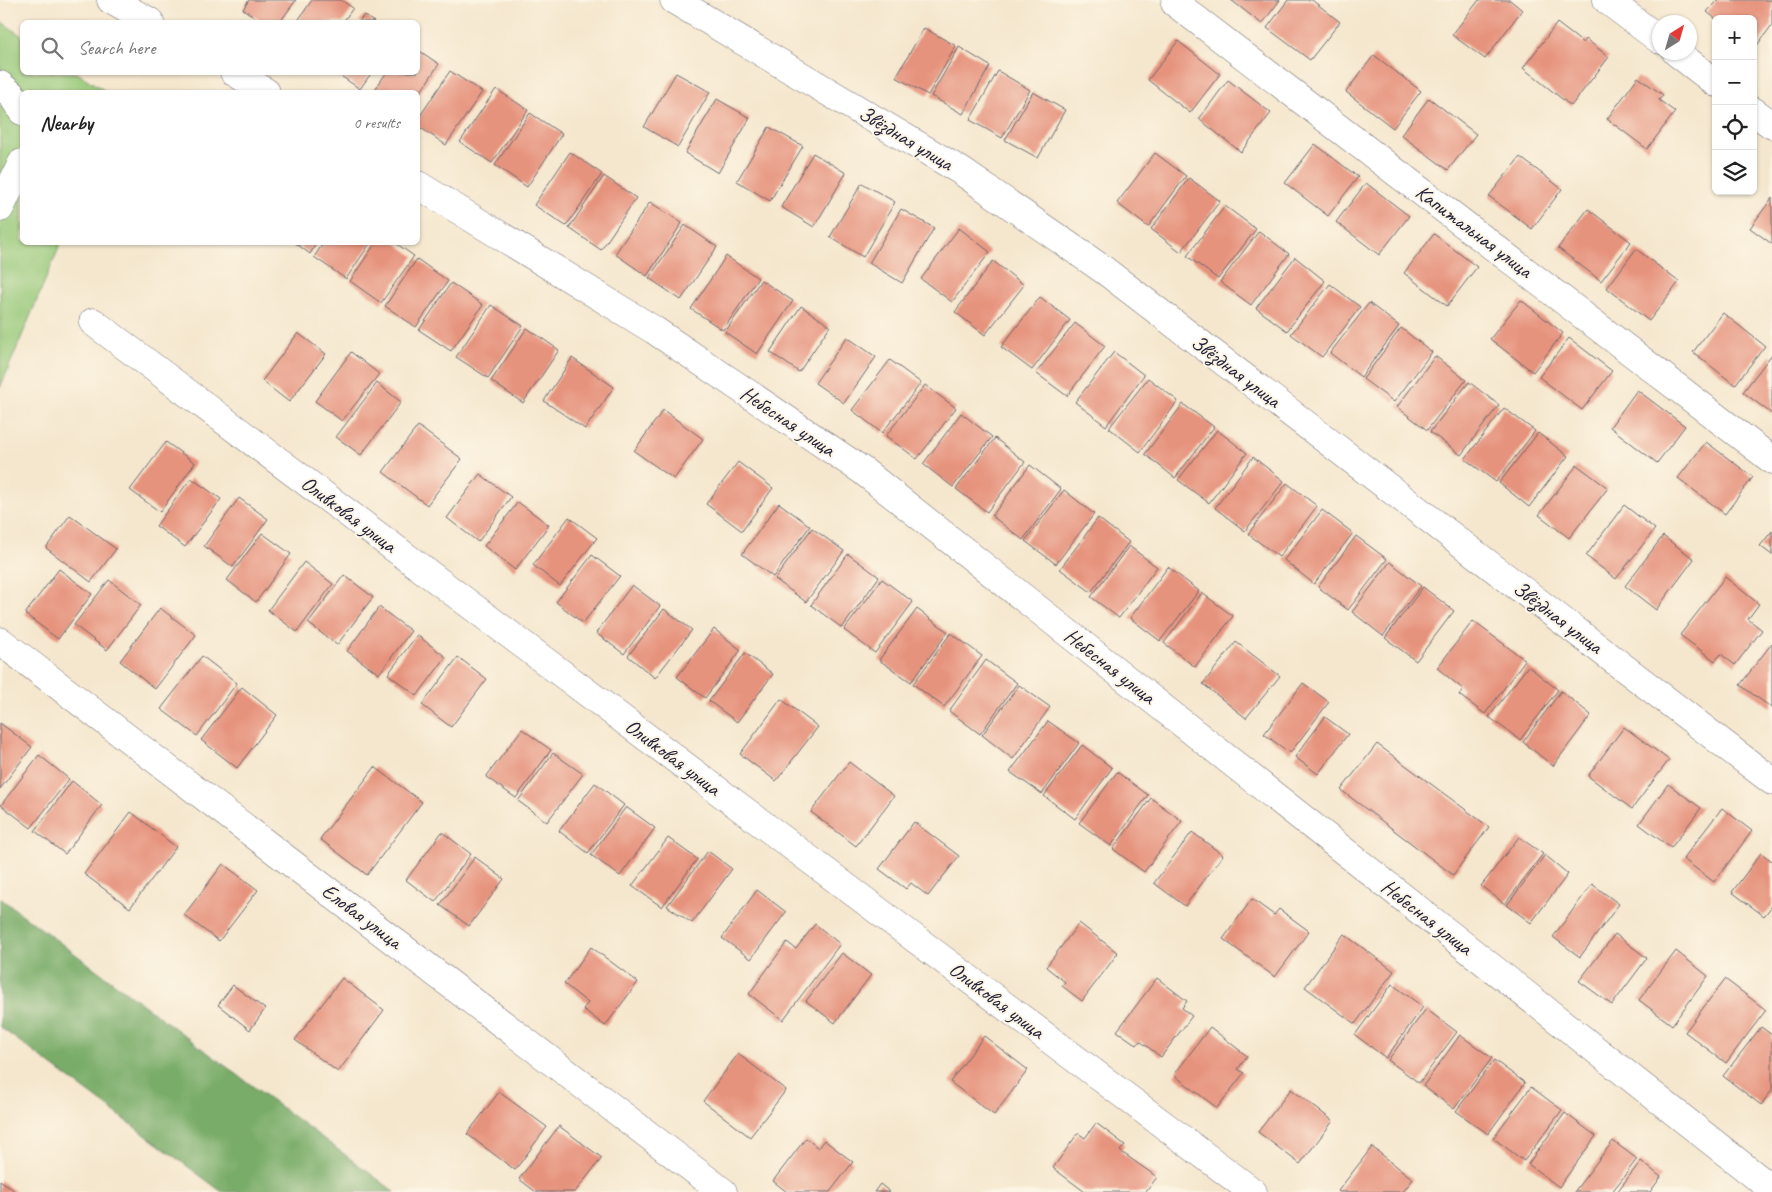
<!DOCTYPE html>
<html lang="en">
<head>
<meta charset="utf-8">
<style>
  body { margin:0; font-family:Caveat,sans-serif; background:#f6f6f6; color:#222 }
  .controls { position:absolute; right:15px; top:15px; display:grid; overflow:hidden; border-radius:8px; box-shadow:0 1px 4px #0004 }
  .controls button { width:45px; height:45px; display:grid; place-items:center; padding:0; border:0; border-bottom:1px solid #e0e0e0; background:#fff; color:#222; font:25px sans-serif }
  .compass { position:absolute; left:1652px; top:15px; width:45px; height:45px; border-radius:50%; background:#fff; box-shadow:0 1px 4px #0004; rotate:37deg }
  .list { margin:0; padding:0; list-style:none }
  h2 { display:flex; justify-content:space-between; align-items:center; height:65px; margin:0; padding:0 20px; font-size:21px }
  h2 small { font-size:16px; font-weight:400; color:#767676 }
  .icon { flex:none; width:28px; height:28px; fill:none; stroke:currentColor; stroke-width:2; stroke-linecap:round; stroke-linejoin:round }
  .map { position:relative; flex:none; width:1772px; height:1192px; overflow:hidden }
  .search { position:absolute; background:#fff; box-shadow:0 1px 4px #0004; left:20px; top:20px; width:400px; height:55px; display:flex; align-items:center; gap:12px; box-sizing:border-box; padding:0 18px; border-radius:8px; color:#767676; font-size:19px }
  .panel { position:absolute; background:#fff; box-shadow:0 1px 4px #0004; left:20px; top:90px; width:400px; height:155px; border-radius:8px }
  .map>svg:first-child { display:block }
  .green { fill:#96c878; stroke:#5c755a }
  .forest { fill:#78ac68; stroke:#4d6752 }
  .building { fill:#e6937d }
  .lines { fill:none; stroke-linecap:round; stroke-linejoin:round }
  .minor-casing { stroke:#6c676e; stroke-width:29 }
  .minor { stroke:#fff; stroke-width:28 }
  .labels { text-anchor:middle; stroke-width:4; stroke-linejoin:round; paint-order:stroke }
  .street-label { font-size:21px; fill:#22223b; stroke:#fcf5e5 }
</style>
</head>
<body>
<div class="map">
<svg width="1772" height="1192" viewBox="0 0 1772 1192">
  <rect width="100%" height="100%" fill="#fcf5e5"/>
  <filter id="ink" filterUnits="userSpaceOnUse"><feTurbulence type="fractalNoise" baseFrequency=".02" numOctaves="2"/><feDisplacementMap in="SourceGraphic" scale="10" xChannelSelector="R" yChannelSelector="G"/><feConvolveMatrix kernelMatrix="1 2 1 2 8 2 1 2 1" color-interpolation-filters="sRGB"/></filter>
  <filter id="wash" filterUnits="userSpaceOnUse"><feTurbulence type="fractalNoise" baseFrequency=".0096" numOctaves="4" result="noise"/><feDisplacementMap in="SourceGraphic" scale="20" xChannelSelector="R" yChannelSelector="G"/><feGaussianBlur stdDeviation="1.12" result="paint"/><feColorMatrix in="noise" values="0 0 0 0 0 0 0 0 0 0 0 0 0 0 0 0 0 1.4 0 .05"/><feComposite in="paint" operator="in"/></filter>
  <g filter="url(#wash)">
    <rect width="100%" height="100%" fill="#f5e7ce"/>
    <path class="green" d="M0,21L22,36V72L77,73L107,92H22V242L61,243L0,388Z"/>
    <path class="forest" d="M0,898L395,1192H222L0,1027Z"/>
    <g id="blocks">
      <path class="building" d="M249,0H296L280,22H262L243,9Z
        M312,0H341L353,8L343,22H297Z
        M1231,0H1280L1262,24Z
        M1288,0H1312L1340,22L1310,60L1267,28Z
        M1479,0H1510L1522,10L1485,59L1452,35Z
        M1717,0H1772V25L1755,48L1753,47V19H1716L1707,12Z
        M364,15L374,22H359Z
        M1557,23L1583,43L1586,39L1609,57L1571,106L1523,68Z
        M924,28L956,46L928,95L896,77Z
        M1178,41L1220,74L1190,113L1148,80Z
        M959,47L990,66L963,114L931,96Z
        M418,50L439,64L418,96V92H373L387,72H418Z
        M1374,55L1421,91L1393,128L1346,92Z
        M450,71L482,92L446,145L418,126V119Z
        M998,71L1030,90L1002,138L970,120Z
        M335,72H372L360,89Z
        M676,73L710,92L678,147L644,127Z
        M1638,77L1663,95L1659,100L1675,112L1647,149L1607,119Z
        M1228,80L1271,113L1241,152L1199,119Z
        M496,89L528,110L492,163L460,142Z
        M1033,92L1065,110L1038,158L1005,140Z
        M1429,98L1476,134L1448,170L1401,135Z
        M717,99L750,118L718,173L685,153Z
        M530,113L562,134L527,187L495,165Z
        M769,127L803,146L770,201L737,181Z
        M1315,144L1358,177L1328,216L1285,183Z
        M570,152L602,174L566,226L534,205Z
        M813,153L846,173L814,227L781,207Z
        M1155,153L1186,176L1148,227L1117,203Z
        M1520,157L1562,189L1532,229L1489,196Z
        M604,176L636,198L601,250L569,228Z
        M1189,178L1220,201L1181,252L1151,229Z
        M862,183L895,202L863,257L830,237Z
        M1366,183L1409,216L1379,255L1336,222Z
        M1772,198V244L1750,228Z
        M650,202L682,223L647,276L615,254Z
        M1225,206L1256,229L1218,279L1187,256Z
        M901,209L934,228L902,283L869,263Z
        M1588,209L1631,242L1601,281L1558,248Z
        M685,225L717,247L681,300L649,278Z
        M959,228L990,252L952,302L921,279Z
        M1259,231L1289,254L1251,305L1220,282Z
        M1434,234L1477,267L1447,306L1404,273Z
        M294,242H317L310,254Z
        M324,242H371L346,279L314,257Z
        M376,242H394L414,256L381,303L350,281Z
        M1636,249L1679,282L1649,321L1607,288Z
        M726,256L758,278L723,330L691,309Z
        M1295,257L1325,281L1287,331L1256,308Z
        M417,259L448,281L416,327L385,306Z
        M993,261L1024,285L985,335L955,312Z
        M761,280L793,301L757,354L725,332Z
        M451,283L483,305L451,351L419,330Z
        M1330,284L1360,307L1322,357L1291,334Z
        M1040,297L1070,320L1032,370L1001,347Z
        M1521,300L1563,333L1533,372L1490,339Z
        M1369,303L1399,326L1361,377L1330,353Z
        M491,305L523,326L488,378L456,357Z
        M801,306L830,326L799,372L770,352Z
        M1723,313L1765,346L1735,385L1693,352Z
        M1075,323L1105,346L1067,396L1036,373Z
        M527,328L559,350L523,403L491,381Z
        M1401,328L1432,352L1394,402L1363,379Z
        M298,333L326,354L289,402L262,381Z
        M847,337L876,357L844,403L815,383Z
        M1569,338L1612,371L1582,410L1539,377Z
        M351,352L379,374L342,421L315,401Z
        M1114,352L1144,375L1106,426L1075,402Z
        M1772,354V414L1743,392Z
        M1435,356L1466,380L1427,430L1397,407Z
        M572,358L614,387L585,429L544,401Z
        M890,360L921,383L882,433L852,410Z
        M1148,378L1178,401L1140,452L1109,428Z
        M1469,382L1499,405L1461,455L1430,432Z
        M377,383L401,402L361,455L336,437Z
        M925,385L956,408L917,459L886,436Z
        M1637,390L1685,426L1657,463L1610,427Z
        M1183,404L1214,427L1175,478L1145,454Z
        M1504,408L1535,431L1496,482L1465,459Z
        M663,410L703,439L674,479L634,451Z
        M961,413L992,437L953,487L923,464Z
        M418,426L462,459L427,505L383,472Z
        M1217,430L1247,453L1209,503L1178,480Z
        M1538,433L1568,456L1529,507L1499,483Z
        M995,438L1025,462L987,512L956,489Z
        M166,442L195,463L160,512L130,490Z
        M1706,442L1753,477L1725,514L1678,478Z
        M1253,457L1284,481L1245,531L1215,508Z
        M738,462L773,488L742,531L706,504Z
        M1030,465L1061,489L1023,540L992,516Z
        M1577,465L1608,488L1569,538L1539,515Z
        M480,474L511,497L478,542L447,518Z
        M191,478L221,499L185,547L156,526Z
        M1287,483L1317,506L1279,557L1248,534Z
        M1064,490L1094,514L1056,564L1025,541Z
        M239,498L268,519L233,567L204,546Z
        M518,502L549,525L515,570L484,546Z
        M779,503L810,526L773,577L742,554Z
        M1624,505L1655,529L1616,579L1586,556Z
        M1322,510L1353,533L1314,584L1284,560Z
        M70,515L116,549L91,582L46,548Z
        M569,517L597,538L560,586L533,565Z
        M1098,518L1129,542L1091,592L1060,569Z
        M812,528L844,551L806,602L775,579Z
        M1772,531V555L1760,546Z
        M262,533L291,554L256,602L227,580Z
        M1356,536L1387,559L1348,610L1318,587Z
        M1663,536L1694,559L1656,610L1625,586Z
        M1129,546L1157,567L1119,618L1091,597Z
        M848,554L879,577L842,628L811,605Z
        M592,555L620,576L583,623L556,602Z
        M304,562L333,584L297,632L268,610Z
        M1390,562L1421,586L1383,636L1352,612Z
        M1168,567L1199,591L1160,641L1130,618Z
        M59,569L92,594L58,639L25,614Z
        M344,575L373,597L337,645L308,623Z
        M1725,577L1759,604L1748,619L1762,630L1735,665L1721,654L1715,661L1680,635Z
        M882,579L913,602L875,653L844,630Z
        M109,580L141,605L107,650L74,625Z
        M632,585L660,606L624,654L596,633Z
        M1423,587L1454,611L1416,661L1385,638Z
        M1202,593L1233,616L1195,667L1164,643Z
        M379,607L411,631L379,674L347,651Z
        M160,608L196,635L155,689L120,661Z
        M664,609L692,630L655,678L628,656Z
        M917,609L948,632L911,682L879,660Z
        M1473,621L1525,660L1485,714L1459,695L1463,689L1437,668Z
        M714,629L741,650L705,698L677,677Z
        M951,633L982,656L944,707L913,684Z
        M417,635L446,657L417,696L388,674Z
        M1236,642L1280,676L1246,718L1203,684Z
        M1772,643V708L1740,685Z
        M745,653L773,674L737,722L709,701Z
        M202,656L237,683L197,736L161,709Z
        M458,657L487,679L451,727L422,705Z
        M986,660L1017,683L980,734L949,711Z
        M1528,666L1558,690L1520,740L1489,717Z
        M1303,683L1329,702L1290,753L1264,734Z
        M1019,685L1050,707L1013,759L982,735Z
        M242,687L277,715L237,768L201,740Z
        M1561,691L1591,715L1553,766L1523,742Z
        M781,699L818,727L776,781L740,754Z
        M1325,717L1348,734L1318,774L1295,757Z
        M1048,721L1079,743L1042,794L1010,772Z
        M0,723L32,747L0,789Z
        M1624,727L1669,760L1632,809L1588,776Z
        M522,729L551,750L516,798L486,777Z
        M1377,744L1489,827L1453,875L1341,790Z
        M1082,745L1112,768L1075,819L1044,796Z
        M553,753L583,774L547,822L518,801Z
        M39,755L69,779L31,828L1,805Z
        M849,762L894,796L856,846L811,812Z
        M375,767L422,802L367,875L320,839Z
        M1117,772L1148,795L1111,846L1079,823Z
        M72,781L102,805L65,854L35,831Z
        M595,783L624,805L588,853L559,831Z
        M1668,784L1701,808L1671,848L1639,824Z
        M1151,798L1182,821L1144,872L1113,849Z
        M626,807L655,828L620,876L591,855Z
        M1722,808L1752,831L1714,882L1683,859Z
        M131,812L176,847L130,908L84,874Z
        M914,822L959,856L928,896L911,883L906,889L879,869Z
        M442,832L471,854L435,902L406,880Z
        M1192,832L1223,855L1185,906L1154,883Z
        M1519,837L1543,854L1505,904L1481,886Z
        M668,838L697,859L662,907L632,886Z
        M708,851L732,869L692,923L667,906Z
        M1761,853L1772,861V906L1764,916L1732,892Z
        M1545,855L1568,874L1531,923L1507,905Z
        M475,857L504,879L469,926L440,905Z
        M223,864L258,890L219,941L184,915Z
        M1592,884L1619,904L1580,957L1553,937Z
        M757,890L786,912L751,959L722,938Z
        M1252,899L1274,915L1279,909L1309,931L1275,977L1223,939Z
        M1079,923L1118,953L1082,1001L1062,986L1065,982L1046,967Z
        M815,924L840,944L783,1020L749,994L787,942L796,949Z
        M1344,934L1394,971L1355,1024L1305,987Z
        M1615,934L1647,958L1612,1005L1579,981Z
        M591,947L638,982L605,1026L583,1009L588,1003L564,984Z
        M1676,951L1708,976L1672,1025L1639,1000Z
        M842,953L871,975L835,1023L806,1001Z
        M342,978L384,1010L338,1072L295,1040Z
        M1157,978L1187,1001L1182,1008L1192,1016L1161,1057L1140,1041L1137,1045L1117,1031Z
        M1725,979L1766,1010L1726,1063L1685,1032Z
        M1392,984L1423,1007L1386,1058L1355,1035Z
        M233,985L265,1009L250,1030L218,1005Z
        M1426,1009L1457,1032L1419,1083L1388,1060Z
        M1210,1027L1247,1056L1238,1069L1244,1073L1217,1108L1174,1075Z
        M1761,1027L1772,1035V1090L1761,1105L1723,1076Z
        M1460,1035L1492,1058L1454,1109L1423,1086Z
        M984,1036L1028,1070L994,1115L950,1082Z
        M738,1054L786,1090L750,1137L703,1101Z
        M1494,1060L1525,1083L1488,1134L1456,1111Z
        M1531,1087L1562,1110L1524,1161L1493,1138Z
        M1291,1089L1333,1121L1300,1164L1258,1132Z
        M499,1092L547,1127L515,1170L467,1134Z
        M1565,1113L1596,1136L1559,1187L1528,1164Z
        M1096,1123L1125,1145L1120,1151L1157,1177L1146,1192H1085L1053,1168L1078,1133L1085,1138Z
        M559,1126L602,1158L575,1192H536L519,1179Z
        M806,1138L818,1148L824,1140L853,1162L830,1192H787L773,1181Z
        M1613,1141L1637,1159L1612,1192H1574Z
        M1372,1147L1413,1179L1403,1192H1339L1338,1191Z
        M1641,1161L1661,1177L1650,1192H1617Z
        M0,1180L16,1192H0Z
        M880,1184L890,1192H874Z"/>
    </g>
  </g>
  <g filter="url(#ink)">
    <use href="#blocks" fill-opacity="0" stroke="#6c676e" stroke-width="1"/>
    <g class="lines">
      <defs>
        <path id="minor" d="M111,0L150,22
          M674,0L961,171L1104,270L1772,781
          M1607,0L1660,40
          M1175,3L1772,460
          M1676,52L1716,83
          M234,72L266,92
          M0,85L12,95L22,111
          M1753,111L1772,125
          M418,185L654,330L863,471L1772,1189
          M0,208L22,163
          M93,322L1253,1192
          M0,641L723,1192"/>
      </defs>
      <use href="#minor" class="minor-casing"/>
      <use href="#minor" class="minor"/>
    </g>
  </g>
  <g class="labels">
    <g class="street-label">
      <text transform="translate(906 138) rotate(31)" y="7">Звёздная улица</text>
      <text transform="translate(1474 231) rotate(37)" y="7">Капитальная улица</text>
      <text transform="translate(1236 371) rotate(37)" y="7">Звёздная улица</text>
      <text transform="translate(788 421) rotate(34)" y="7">Небесная улица</text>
      <text transform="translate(349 514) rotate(37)" y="7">Оливковая улица</text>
      <text transform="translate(1558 617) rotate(37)" y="7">Звёздная улица</text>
      <text transform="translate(1110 666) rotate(38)" y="7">Небесная улица</text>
      <text transform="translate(673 757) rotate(37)" y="7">Оливковая улица</text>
      <text transform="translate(362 916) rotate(37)" y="7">Еловая улица</text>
      <text transform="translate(1427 917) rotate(38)" y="7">Небесная улица</text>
      <text transform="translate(997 1000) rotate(37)" y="7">Оливковая улица</text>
    </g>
  </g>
</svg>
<div class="controls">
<button>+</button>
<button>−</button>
<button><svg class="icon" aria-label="locate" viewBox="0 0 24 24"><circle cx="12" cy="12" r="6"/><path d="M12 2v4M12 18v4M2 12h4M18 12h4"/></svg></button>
<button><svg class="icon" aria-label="layers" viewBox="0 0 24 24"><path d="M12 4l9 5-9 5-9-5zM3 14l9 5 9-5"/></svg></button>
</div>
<svg class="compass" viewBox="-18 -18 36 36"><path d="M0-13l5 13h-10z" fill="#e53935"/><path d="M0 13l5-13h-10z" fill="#767676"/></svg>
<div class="search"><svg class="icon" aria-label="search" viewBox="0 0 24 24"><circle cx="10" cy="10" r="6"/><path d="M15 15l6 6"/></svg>Search here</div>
<section class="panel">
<h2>Nearby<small>0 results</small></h2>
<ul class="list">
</ul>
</section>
</div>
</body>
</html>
